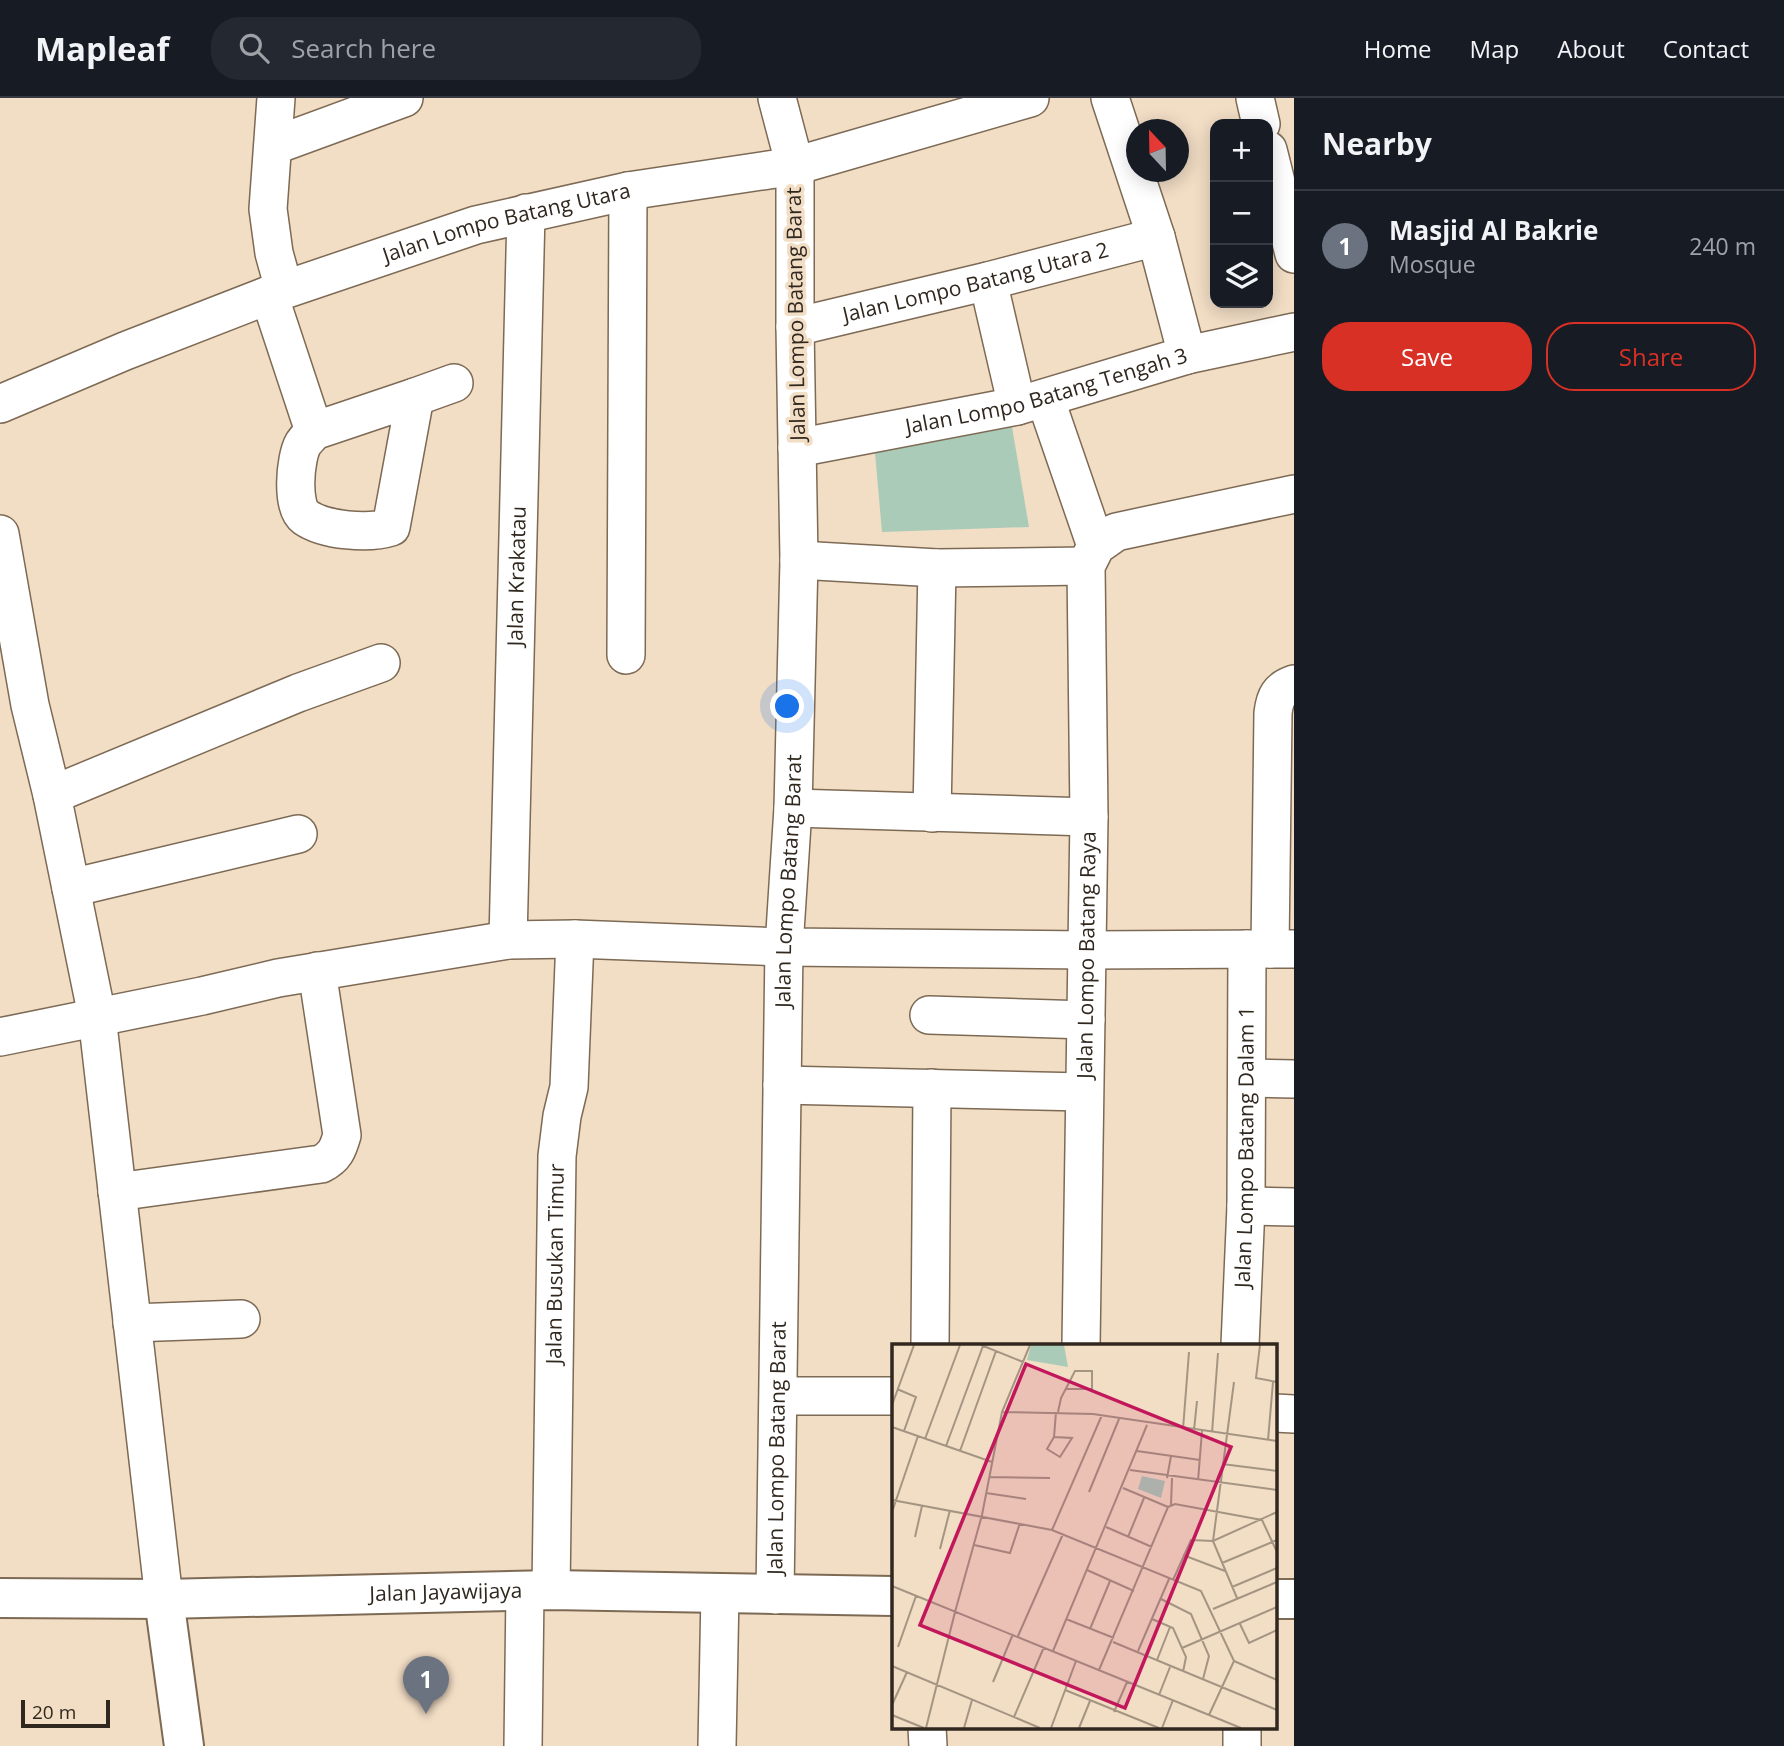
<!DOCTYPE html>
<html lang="en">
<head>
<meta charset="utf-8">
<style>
  body { margin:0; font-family:"Open Sans",sans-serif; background:#242831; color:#f1f3f6 }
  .controls { position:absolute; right:21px; top:21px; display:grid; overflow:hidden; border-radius:14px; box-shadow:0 4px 18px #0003 }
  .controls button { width:63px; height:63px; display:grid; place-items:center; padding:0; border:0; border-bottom:2px solid #363941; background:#171b24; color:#f1f3f6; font:35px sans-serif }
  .compass { position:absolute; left:1126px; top:21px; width:63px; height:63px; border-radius:50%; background:#171b24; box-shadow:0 4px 18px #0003; rotate:338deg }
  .scale { position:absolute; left:21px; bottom:18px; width:89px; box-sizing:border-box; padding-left:7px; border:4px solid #30281f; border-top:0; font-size:19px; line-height:24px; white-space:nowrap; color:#30281f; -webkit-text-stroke:5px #f2ddc5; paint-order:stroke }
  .you { position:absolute; left:788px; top:609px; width:24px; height:24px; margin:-18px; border:5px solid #fff; border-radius:50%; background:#1a73e8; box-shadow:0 0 0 10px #1a73e833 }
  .badge { display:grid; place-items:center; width:46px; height:46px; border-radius:50%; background:#d93025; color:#fff; font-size:23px; font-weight:700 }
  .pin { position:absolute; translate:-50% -58px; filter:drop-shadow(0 2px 4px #0008) }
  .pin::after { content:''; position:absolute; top:37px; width:24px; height:21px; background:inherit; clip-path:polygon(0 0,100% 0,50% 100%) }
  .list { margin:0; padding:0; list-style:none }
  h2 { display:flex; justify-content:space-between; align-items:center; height:91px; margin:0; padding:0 28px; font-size:30px }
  h2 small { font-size:23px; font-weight:400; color:#9ea1a6 }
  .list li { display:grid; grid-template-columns:46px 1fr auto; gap:21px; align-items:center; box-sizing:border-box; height:112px; padding:0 28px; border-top:2px solid #363941 }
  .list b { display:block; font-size:26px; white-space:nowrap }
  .list p { margin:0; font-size:23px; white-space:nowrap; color:#9ea1a6 }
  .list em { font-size:23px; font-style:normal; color:#9ea1a6 }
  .actions { display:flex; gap:14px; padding:21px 28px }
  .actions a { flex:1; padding:16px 0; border:2px solid #d93025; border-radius:28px; text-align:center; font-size:24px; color:#d93025 }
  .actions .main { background:#d93025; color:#fff }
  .icon { flex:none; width:38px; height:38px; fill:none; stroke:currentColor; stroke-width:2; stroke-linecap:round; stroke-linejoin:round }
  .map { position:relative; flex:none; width:1294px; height:1648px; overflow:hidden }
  header { display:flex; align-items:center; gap:42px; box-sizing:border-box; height:98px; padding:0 35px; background:#171b24; border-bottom:2px solid #363941 }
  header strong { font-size:33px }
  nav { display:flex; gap:38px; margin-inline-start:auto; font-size:24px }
  .search { width:490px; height:63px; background:#242831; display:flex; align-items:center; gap:18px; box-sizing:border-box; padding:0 24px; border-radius:28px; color:#9ea1a6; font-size:26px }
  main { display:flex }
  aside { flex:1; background:#171b24 }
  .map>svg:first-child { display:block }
  .green { fill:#abcbb9 }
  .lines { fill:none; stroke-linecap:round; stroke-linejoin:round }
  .minor-casing { stroke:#7d6a55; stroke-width:40 }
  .major-casing { stroke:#7d6a55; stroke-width:42 }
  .minor { stroke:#fff; stroke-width:37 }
  .major { stroke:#fff; stroke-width:38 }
  .labels { text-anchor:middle; stroke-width:7; stroke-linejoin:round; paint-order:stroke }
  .street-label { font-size:21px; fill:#30281f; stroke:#f2ddc5 }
  .inset-road { fill:none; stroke:#a49583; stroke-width:2 }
  .view { fill:#c2185b; fill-opacity:0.15; stroke:#c2185b; stroke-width:3.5 }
  .inset-edge { fill:none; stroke:#30281f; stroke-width:3.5 }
</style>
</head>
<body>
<header>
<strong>Mapleaf</strong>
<div class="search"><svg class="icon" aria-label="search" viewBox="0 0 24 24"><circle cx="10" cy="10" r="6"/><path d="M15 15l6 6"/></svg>Search here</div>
<nav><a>Home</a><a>Map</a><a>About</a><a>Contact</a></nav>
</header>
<main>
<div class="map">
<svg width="1294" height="1648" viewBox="0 0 1294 1648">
  <rect width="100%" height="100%" fill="#f2ddc5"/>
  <path class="green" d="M1012,329L1029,429L882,434L875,355Z"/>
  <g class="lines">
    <defs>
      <g id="minor">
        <path d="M276,0L268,111L274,155L284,191"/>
        <path d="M1110,0L1156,139L1187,257"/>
        <path d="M1255,0L1261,26"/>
        <path d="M273,48L404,0"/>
        <path d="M1268,52L1294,156"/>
        <path d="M988,183L1017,308"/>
        <path d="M269,197L314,333L415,299L391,429C369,436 325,433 305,419C291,409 295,360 303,346C306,341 311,337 314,333"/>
        <path id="s1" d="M795,229L988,183L1156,139"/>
        <path d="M415,299L454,285"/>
        <path d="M1045,300L1096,448"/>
        <path id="s2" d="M0,306L125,253L269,197L476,127L628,93L795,68L1030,0"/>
        <path id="s3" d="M797,350L1017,308L1187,257L1294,234"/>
        <path d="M0,436L30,607L52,697L97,918L164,1501"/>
        <path d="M799,462L937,470L1086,468"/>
        <path d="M626,557L628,93"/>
        <path d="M52,697L298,595L381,565"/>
        <path d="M793,710L1089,719"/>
        <path d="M932,715L937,470"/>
        <path d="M71,790L298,736"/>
        <path id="s4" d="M508,842L526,115"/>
        <path d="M1270,851L1273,615C1275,599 1279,591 1294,586"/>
        <path d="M929,917L1086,922"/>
        <path d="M0,939L202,898L278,880L508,842L575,841L784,849L1088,852L1294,851"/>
        <path d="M1247,980L1294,981"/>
        <path d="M782,987L1084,994"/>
        <path d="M117,1094L321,1066C335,1059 338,1051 342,1037L317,873"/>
        <path d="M1246,1108L1294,1109"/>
        <path d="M132,1225L241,1221"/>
        <path d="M930,1247L932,990"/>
        <path id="s5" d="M1081,1247L1089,719L1086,468L1096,448L1116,434L1294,396"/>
        <path id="s6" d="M1240,1247L1246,1108L1247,851"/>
        <path d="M779,1298H893"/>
        <path d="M1275,1315L1294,1316"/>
        <path id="s7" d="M551,1492L557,1058L562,1018L569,989L575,841"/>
        <path id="s8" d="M775,1497L784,849L793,710L799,462L795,229V68L777,0"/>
        <path d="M927,1629L928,1648"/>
        <path d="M523,1648L525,1493"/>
        <path d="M717,1648L720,1495"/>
        <path d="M1242,1648V1629"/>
      </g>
      <g id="major">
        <path id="s9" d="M0,1500L164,1501L551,1492L893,1498"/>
        <path d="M164,1501L184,1648"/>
        <path d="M1275,1501H1294"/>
      </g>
    </defs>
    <use href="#minor" class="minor-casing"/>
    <use href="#major" class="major-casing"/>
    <use href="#minor" class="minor"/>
    <use href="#major" class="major"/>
  </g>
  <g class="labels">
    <g class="street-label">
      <text dy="7" stroke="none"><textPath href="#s2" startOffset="539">Jalan Lompo Batang Utara</textPath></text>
      <text dy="7" stroke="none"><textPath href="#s1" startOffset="186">Jalan Lompo Batang Utara 2</textPath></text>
      <text transform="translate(796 216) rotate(-91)" y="7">Jalan Lompo Batang Barat</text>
      <text dy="7" stroke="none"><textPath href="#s3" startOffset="256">Jalan Lompo Batang Tengah 3</textPath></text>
      <text dy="7" stroke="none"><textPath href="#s4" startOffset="364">Jalan Krakatau</textPath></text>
      <text dy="7" stroke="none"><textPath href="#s8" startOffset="714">Jalan Lompo Batang Barat</textPath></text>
      <text dy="7" stroke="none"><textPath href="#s5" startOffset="390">Jalan Lompo Batang Raya</textPath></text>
      <text dy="7" stroke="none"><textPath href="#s6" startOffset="198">Jalan Lompo Batang Dalam 1</textPath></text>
      <text dy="7" stroke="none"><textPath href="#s7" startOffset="326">Jalan Busukan Timur</textPath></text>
      <text dy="7" stroke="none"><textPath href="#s8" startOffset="147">Jalan Lompo Batang Barat</textPath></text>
      <text dy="7" stroke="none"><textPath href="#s9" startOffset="446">Jalan Jayawijaya</textPath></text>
    </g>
  </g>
  <g transform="translate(892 1246)">
    <rect width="385" height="385" fill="#f2ddc5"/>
    <path d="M139,1H172L176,23L135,16ZM250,132L273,137L269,154L246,145Z" fill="#abcbb9"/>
    <path class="inset-road" d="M89,1L131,18M368,1L364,34L385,38M342,38L321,197L345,254M5,45L24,53L12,87M0,61L22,1M110,68L201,70L385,97M166,68L169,54L182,29L183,27H200V45H174M0,83L100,118M291,85L297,8M302,86L305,57M320,89L326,9M162,93L155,105L168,113L180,94L162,93L164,68M33,95L68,1M376,96L381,38M54,102L91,2M68,107L104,7M245,107L308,116M330,120L385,127M238,126L385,146M97,133L158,134M275,134L279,112M306,137L310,87M231,144L276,163M197,148L227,75M94,149L134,155M0,156L160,186L309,247L342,317M279,161L280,134M276,163L283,160L370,176M0,168L26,92M370,176L385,208M214,183L260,203M160,186L210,71M23,193L30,162M236,193L252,154M82,201L118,209L128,179M48,205L58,166M291,211L333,227M330,219L385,196M195,226L242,247M281,236L299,196L321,197L385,168M0,242L349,384M340,243L385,224M269,255L299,270L317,312L311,335M321,265L385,238M63,268L90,171L110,68L138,1M174,275L222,294M260,275L281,284L294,313L291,328M348,280L357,299L385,286M198,285L218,237M126,292L171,190M221,298L385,366M6,303L24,252M290,304L385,263M161,307L255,81M246,307L277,235M265,316L278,283M342,317L385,336M0,322L148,384M207,326L276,163M101,338L121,290M173,346L267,384M267,351L278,323M0,361L15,328M222,368L235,338M0,371L32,384M317,371L342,317M122,373L152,303M34,384L63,268M72,384L80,356M159,384L184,317M187,384L198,357M270,384L281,356"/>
    <path class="view" d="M134,20L339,103L233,364L28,281Z"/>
    <rect width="385" height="385" class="inset-edge"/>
  </g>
</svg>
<div class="controls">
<button>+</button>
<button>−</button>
<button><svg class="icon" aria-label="layers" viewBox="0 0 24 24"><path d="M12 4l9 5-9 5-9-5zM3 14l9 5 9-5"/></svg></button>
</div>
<svg class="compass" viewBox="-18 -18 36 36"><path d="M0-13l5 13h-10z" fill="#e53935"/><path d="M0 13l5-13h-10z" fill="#9ea1a6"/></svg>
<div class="scale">20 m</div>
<div class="you"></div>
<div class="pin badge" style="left:426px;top:1616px;background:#6b7280">1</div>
</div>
<aside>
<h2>Nearby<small></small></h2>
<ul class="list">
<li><span class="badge" style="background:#6b7280">1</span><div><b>Masjid Al Bakrie</b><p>Mosque</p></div><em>240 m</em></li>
</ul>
<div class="actions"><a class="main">Save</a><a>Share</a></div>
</aside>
</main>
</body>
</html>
